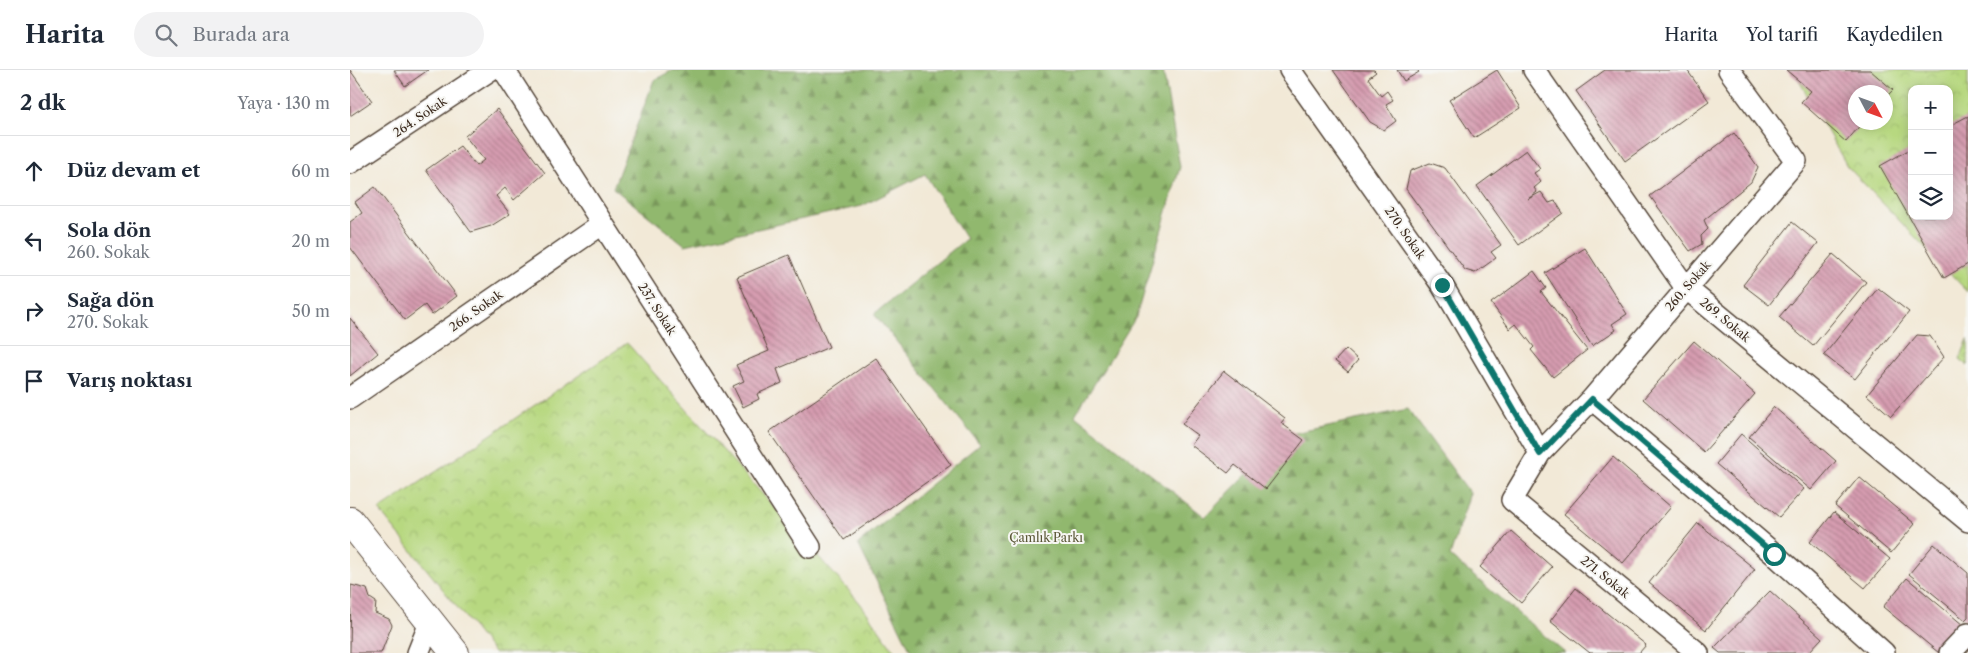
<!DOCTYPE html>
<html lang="tr">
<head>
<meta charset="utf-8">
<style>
  body { margin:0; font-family:"Libre Caslon Text",serif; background:#f2f2f3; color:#1f2937 }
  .controls { position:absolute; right:15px; top:15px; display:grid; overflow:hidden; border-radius:10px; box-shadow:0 2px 12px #0003 }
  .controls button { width:45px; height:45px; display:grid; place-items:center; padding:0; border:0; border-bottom:1px solid #e0e1e3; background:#fff; color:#1f2937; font:25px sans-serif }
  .compass { position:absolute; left:1498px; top:15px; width:45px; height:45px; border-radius:50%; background:#fff; box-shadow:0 2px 12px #0003; rotate:131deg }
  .stop { position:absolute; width:15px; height:15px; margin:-11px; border:4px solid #0f766e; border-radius:50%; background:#fff }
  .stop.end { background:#0f766e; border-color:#fff; box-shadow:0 1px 5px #0008 }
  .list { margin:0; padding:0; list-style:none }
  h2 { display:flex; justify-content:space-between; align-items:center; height:65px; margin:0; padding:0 20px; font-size:21px }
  h2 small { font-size:16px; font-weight:400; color:#747a83 }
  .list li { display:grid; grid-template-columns:32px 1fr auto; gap:15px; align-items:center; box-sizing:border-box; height:70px; padding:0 20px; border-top:1px solid #e0e1e3 }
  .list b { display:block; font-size:19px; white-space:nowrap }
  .list p { margin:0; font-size:16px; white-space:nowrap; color:#747a83 }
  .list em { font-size:16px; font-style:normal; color:#747a83 }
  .icon { flex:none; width:28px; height:28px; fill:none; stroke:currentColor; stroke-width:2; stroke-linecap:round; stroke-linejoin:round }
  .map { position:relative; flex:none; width:1618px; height:583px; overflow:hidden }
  header { display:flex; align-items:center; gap:30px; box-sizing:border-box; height:70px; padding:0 25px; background:#fff; border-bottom:1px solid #e0e1e3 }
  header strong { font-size:24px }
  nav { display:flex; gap:28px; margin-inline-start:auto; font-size:18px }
  .search { width:350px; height:45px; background:#f2f2f3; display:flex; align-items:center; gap:12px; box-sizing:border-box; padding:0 18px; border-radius:28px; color:#747a83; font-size:19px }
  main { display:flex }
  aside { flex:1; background:#fff }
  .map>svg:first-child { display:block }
  .forest { fill:url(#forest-firs); stroke:#667146 }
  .park { fill:url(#park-crowns); stroke:#79814f; fill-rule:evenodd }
  .building { fill:url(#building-back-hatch) }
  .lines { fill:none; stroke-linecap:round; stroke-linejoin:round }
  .street-casing { stroke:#56473a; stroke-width:24 }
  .secondary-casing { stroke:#56473a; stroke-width:30 }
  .street { stroke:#fff; stroke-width:21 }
  .secondary { stroke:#fff; stroke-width:28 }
  .route { stroke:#0f766e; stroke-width:6 }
  .labels { text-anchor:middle; stroke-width:4; stroke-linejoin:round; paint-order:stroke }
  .street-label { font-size:12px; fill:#3b2a1e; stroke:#f6f6f2 }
  .park-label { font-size:12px; fill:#5a5636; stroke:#f6f6f2 }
</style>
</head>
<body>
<header>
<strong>Harita</strong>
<div class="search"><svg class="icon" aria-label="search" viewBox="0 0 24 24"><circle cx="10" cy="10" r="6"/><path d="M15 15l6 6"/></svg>Burada ara</div>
<nav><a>Harita</a><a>Yol tarifi</a><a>Kaydedilen</a></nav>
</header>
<main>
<aside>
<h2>2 dk<small>Yaya · 130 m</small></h2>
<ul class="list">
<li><svg class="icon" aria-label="ahead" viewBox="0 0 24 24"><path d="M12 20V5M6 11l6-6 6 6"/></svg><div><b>Düz devam et</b></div><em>60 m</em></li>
<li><svg class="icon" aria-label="left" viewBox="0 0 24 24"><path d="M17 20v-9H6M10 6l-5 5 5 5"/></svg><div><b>Sola dön</b><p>260. Sokak</p></div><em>20 m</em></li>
<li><svg class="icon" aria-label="right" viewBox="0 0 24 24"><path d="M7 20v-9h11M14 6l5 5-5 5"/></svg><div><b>Sağa dön</b><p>270. Sokak</p></div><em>50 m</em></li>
<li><svg class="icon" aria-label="arrive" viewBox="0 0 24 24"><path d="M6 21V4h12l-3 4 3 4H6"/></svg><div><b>Varış noktası</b></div></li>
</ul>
</aside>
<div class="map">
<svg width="1618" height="583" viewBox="0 0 1618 583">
  <defs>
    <pattern id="forest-firs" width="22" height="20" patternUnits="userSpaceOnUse" patternTransform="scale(1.25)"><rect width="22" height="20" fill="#91b86e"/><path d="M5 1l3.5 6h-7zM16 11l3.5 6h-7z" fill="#78965a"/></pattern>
    <pattern id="park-crowns" width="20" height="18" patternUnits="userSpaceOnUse" patternTransform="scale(1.25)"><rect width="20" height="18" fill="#b7d880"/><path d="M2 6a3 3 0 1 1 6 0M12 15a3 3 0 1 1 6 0" fill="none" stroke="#9eba6e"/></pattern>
    <pattern id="building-back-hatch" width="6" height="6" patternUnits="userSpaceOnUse" patternTransform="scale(1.25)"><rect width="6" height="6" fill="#d69cb0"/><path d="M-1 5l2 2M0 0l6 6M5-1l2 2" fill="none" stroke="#af7f8f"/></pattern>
  </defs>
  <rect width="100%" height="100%" fill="#f6f6f2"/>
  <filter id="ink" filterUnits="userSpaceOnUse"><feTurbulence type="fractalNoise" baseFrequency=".02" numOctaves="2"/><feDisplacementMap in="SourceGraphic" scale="10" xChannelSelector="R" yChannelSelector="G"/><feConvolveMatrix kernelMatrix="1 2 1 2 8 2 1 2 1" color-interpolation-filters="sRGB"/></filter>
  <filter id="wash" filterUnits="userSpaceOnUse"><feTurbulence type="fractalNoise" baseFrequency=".0096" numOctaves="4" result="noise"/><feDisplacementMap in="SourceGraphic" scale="20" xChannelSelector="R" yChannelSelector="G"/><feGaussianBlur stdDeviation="1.12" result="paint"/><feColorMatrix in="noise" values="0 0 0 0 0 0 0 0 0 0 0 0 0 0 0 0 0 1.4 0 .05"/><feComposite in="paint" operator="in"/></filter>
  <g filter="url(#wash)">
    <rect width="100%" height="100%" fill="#f2e9d7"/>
    <path class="forest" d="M323,0H813L830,97L786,247L725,345L855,447L935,365L1058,339L1120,423L1100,486L1215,583H562L508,474L630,374L524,244L616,169L575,104L512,136L335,175L263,118L304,10Z"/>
    <path class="park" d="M1443,0H1618V222L1497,96ZM1562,19H1599V146H1562ZM1506,22H1536V52H1506Z
      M1618,269V295L1610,289Z
      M277,273L510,533L546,583H144L29,440Z"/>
    <g id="blocks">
      <path class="building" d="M0,0L22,31L0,46Z
        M44,0H78L55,16Z
        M983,0H1024L1026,2L1018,8L1031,26L1037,21L1043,30L1036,34L1046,51L1034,60L1020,52Z
        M1047,0H1067L1069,2L1054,11Z
        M1147,0L1171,38L1124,68L1099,30Z
        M1255,0H1337L1359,31L1275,91L1226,21Z
        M1436,0H1520L1543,20L1536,27V22H1506V52H1513L1496,72L1451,32L1461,21Z
        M147,39L195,103L164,130L155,118L146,126L160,144L141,156L121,162L76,100L110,76L126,96L134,90L115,66Z
        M1618,46V194L1594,208L1530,96L1562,78V146H1599V56Z
        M1384,63L1408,97L1401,112L1354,150L1358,159L1351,166L1352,174L1340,181L1300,126Z
        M1176,80L1190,99L1184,103L1191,112L1184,118L1187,122L1178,129L1191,122L1199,133L1205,131L1213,143L1169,175L1127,116Z
        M1080,93L1095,98L1151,175L1141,182L1146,188L1125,203L1115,200L1056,119L1060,101Z
        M25,117L107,226L82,245L75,235L55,250L0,177V152L12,143L5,132Z
        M1442,152L1468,173L1419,235L1393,215Z
        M1235,178L1277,244L1262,254L1266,260L1242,276L1195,203Z
        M1483,184L1516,212L1463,276L1429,247Z
        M439,185L479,277L427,299L432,313L407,324L409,329L393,337L383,316L394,311L386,295L419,281L387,207Z
        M1184,201L1196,218L1191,222L1237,280L1203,307L1181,280L1184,277L1166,254L1160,259L1141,233Z
        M1528,218L1559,242L1505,309L1474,285Z
        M0,248L28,283L0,306Z
        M1567,265L1580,266L1594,287L1541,346L1517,325Z
        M1344,271L1405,324L1354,382L1293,329Z
        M996,279L1008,290L998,302L985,291Z
        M526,288L601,395L494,470L419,362Z
        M874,301L935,348L931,353L954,370L916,419L885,395L878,403L841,375L848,366L832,354Z
        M1424,337L1486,391L1461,420L1399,367Z
        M1391,364L1454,419L1429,447L1366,394Z
        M1263,387L1321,437L1273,493L1214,444Z
        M1509,407L1565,454L1541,483L1485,436Z
        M1484,442L1540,489L1515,518L1460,472Z
        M1348,453L1405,499L1356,560L1299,513Z
        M1161,461L1202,497L1171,533L1130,497Z
        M1584,474L1618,503V547L1615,550L1559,504Z
        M1557,508L1613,555L1589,583L1533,537Z
        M1,515L17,519L20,528L26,532L25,543L39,549L42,555L31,583H0Z
        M1226,518L1296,575L1289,583H1240L1200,551Z
        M1420,521L1472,568L1458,583H1370L1364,578Z"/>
    </g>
  </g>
  <g filter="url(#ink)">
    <use href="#blocks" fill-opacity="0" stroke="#56473a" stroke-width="1"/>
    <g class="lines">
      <defs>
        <path id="street" d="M154,0L460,477
          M940,0L1092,215L1190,383
          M1184,0L1336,218L1618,451
          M0,93L140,0
          M0,328L252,154
          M1242,329L1424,484L1534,583
          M68,583L80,553
          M1348,583L1162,430L1190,383L1242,329L1446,91L1379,0
          M1600,583L1618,564"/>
        <path id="secondary" d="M0,451L105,583"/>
      </defs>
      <use href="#street" class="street-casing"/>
      <use href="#secondary" class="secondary-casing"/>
      <use href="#street" class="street"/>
      <use href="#secondary" class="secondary"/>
    </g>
  </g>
  <g class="lines" filter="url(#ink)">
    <path class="route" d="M1092,215L1190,384L1242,329L1424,484"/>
  </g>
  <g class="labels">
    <g class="street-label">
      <text transform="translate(70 47) rotate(-34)" y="4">264. Sokak</text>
      <text transform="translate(1055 163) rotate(55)" y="4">270. Sokak</text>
      <text transform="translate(1338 216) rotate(-49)" y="4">260. Sokak</text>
      <text transform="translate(307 239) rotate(57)" y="4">237. Sokak</text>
      <text transform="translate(126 241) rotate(-35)" y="4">266. Sokak</text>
      <text transform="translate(1375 250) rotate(40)" y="4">269. Sokak</text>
      <text transform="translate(1255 507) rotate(39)" y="4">271. Sokak</text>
    </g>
    <g class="park-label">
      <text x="696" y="472">Çamlık Parkı</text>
    </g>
  </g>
</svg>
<div class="controls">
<button>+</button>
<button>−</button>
<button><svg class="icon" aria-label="layers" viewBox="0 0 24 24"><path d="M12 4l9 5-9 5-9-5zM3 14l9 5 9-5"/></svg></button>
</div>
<svg class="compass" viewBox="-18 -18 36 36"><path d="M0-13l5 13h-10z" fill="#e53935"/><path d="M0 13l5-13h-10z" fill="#747a83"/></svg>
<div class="stop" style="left:1424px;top:484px"></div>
<div class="stop end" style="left:1092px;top:215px"></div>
</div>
</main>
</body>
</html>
